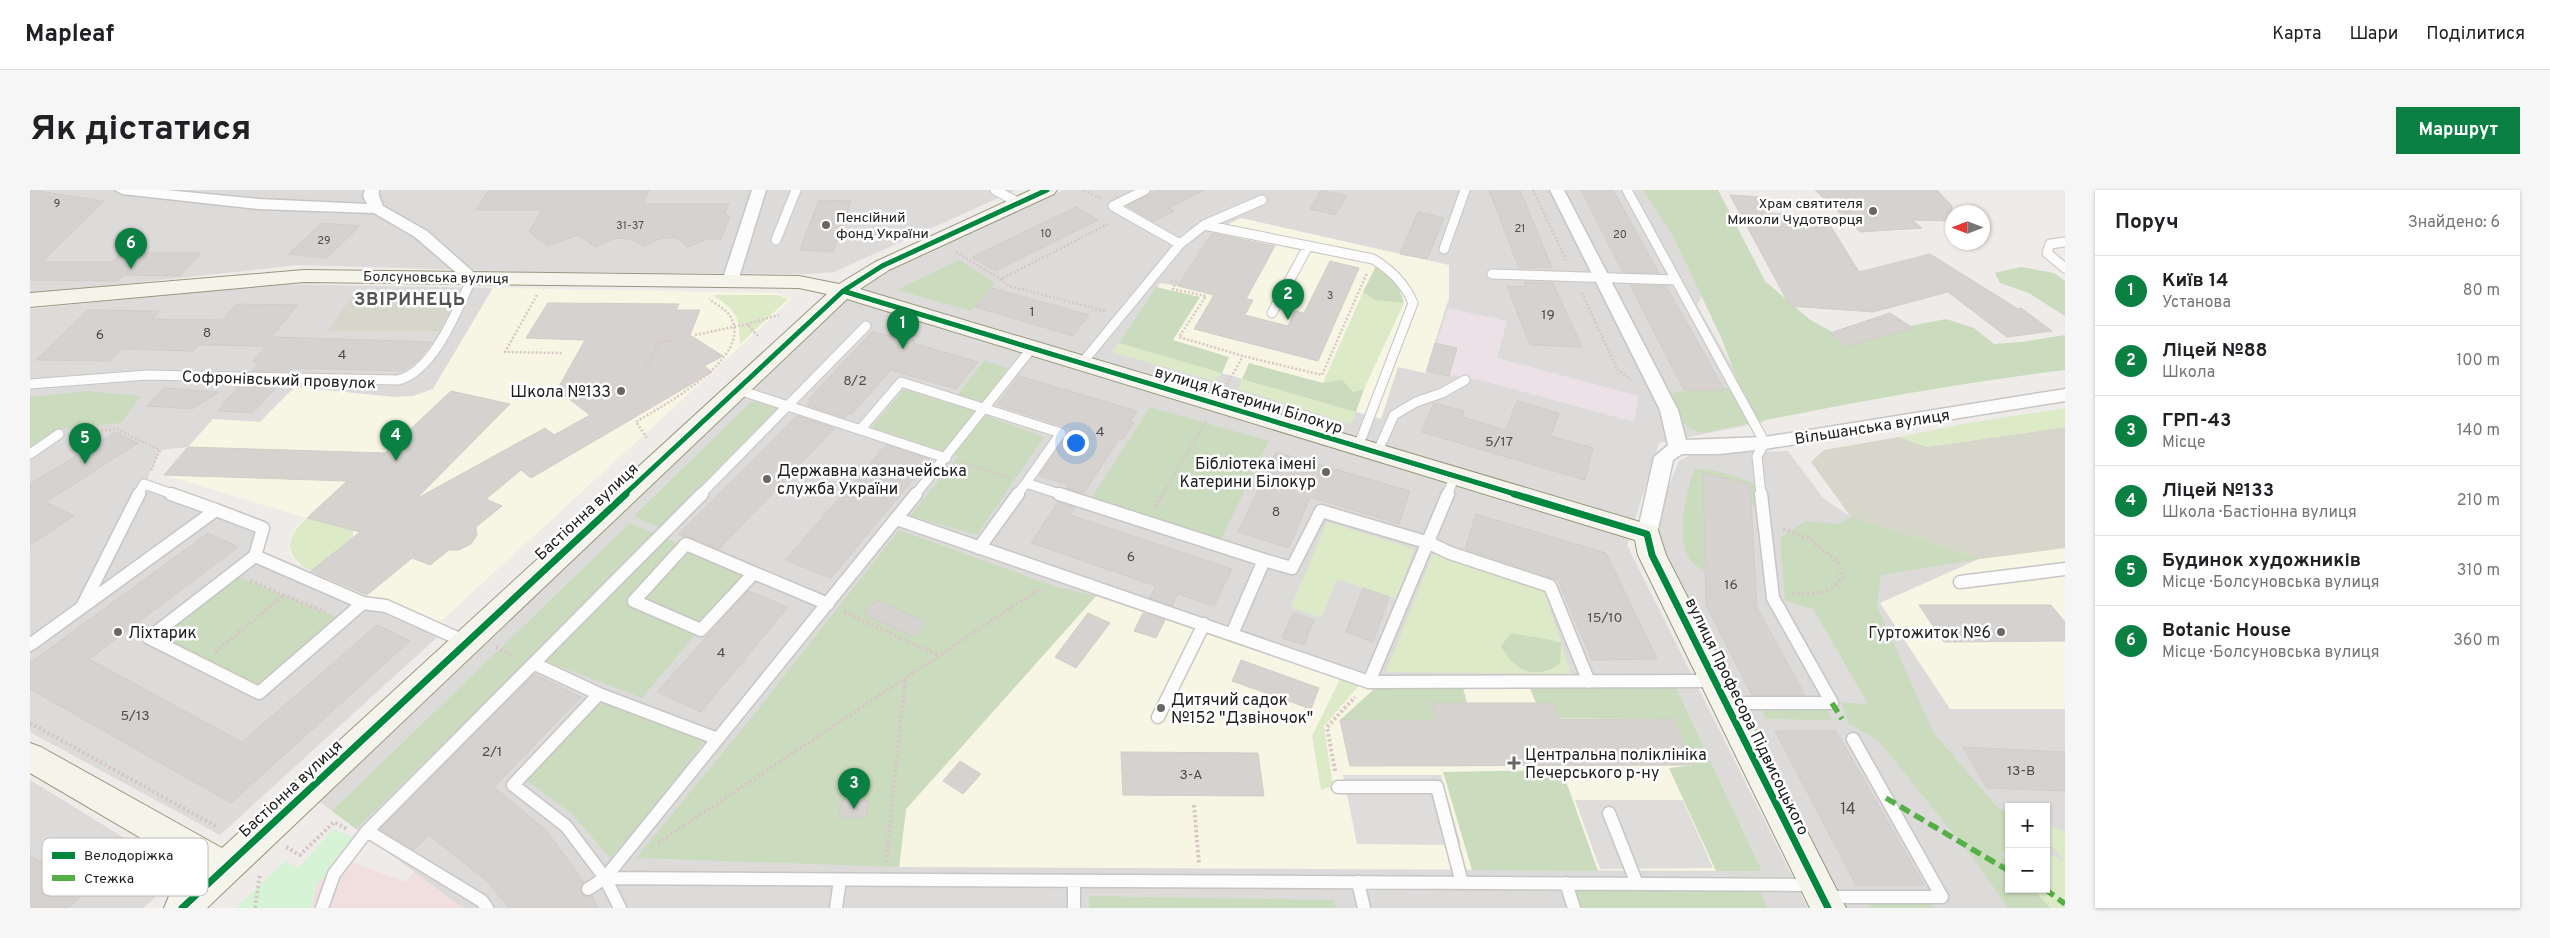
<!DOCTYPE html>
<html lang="uk">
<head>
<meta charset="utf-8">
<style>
  body { margin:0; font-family:Overpass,sans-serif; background:#f6f6f6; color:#202124 }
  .controls { position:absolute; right:15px; bottom:15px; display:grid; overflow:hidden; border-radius:0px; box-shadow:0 1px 4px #0004 }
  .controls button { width:45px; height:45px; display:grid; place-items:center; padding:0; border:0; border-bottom:1px solid #e0e0e0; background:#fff; color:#202124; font:25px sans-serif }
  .compass { position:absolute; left:1915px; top:15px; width:45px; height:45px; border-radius:50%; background:#fff; box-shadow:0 1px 4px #0004; rotate:270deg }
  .you { position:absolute; left:1045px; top:252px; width:18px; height:18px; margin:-12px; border:4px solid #fff; border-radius:50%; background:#1a73e8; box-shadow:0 0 0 8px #1a73e833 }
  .badge { display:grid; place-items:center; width:32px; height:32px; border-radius:50%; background:#0b8043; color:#fff; font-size:16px; font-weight:700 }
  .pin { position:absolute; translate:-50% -41px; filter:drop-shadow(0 1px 2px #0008) }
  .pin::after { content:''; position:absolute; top:26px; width:18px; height:15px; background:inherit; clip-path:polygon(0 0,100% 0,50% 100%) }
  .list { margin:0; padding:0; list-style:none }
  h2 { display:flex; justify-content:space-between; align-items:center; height:65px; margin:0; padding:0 20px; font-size:21px }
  h2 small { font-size:16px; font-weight:400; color:#757577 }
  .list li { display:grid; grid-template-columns:32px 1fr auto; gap:15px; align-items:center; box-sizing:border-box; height:70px; padding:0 20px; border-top:1px solid #e0e0e0 }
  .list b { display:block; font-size:19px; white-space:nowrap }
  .list p { margin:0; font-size:16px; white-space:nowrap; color:#757577 }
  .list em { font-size:16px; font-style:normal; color:#757577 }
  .map { position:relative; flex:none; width:2035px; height:718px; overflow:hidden; border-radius:0px }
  header { display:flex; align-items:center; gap:30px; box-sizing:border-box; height:70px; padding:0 25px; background:#fff; border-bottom:1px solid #e0e0e0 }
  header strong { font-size:24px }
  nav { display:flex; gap:28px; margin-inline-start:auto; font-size:18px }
  .intro { display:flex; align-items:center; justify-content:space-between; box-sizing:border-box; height:120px; padding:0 30px }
  h1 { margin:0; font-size:35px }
  .button { padding:12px 22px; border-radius:0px; background:#0b8043; color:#fff; font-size:18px; font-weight:700 }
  main { display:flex; gap:30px; padding:0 30px }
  aside { flex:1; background:#fff; border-radius:0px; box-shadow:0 1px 4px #0004 }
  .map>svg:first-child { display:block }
  .residential { fill:#dddbda; fill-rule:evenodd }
  .commercial { fill:#f0dfde }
  .industrial { fill:#ebe1e7 }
  .education { fill:#f7f5e4 }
  .construction { fill:#d7d6ca }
  .grass { fill:#dceac7 }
  .forest { fill:#cadcbd }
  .park { fill:#d6f3d5 }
  .parking { fill:#dedddc }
  .building { fill:#d5d2cf; stroke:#d1cdc9 }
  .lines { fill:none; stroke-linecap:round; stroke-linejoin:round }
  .lane-far1-casing { stroke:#c7c6c4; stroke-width:11 }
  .lane-casing { stroke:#c7c6c4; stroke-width:15 }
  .street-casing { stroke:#c7c6c4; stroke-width:3 }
  .secondary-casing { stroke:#989780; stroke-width:2 }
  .path-far1 { stroke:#d7c8c7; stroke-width:2.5; stroke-dasharray:2 2; stroke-linecap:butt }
  .path { stroke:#d7c8c7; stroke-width:4; stroke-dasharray:2.5 2.5; stroke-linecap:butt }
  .lane-far1 { stroke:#fcfcfc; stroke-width:9 }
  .lane { stroke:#fcfcfc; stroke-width:12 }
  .street { fill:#fcfcfc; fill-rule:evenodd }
  .secondary { fill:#f4f4eb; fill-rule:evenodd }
  .quiet { stroke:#55b145; stroke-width:5.5; stroke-dasharray:11 5.5; stroke-linecap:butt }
  .cycleway-far1-casing { stroke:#fff; stroke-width:8 }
  .cycleway-casing { stroke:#fff; stroke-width:10 }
  .cycleway-far1 { stroke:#00873e; stroke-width:5 }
  .cycleway { stroke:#00873e; stroke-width:7 }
  .poi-dot { fill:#686766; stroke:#fff; stroke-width:2 }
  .labels { text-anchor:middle; stroke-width:5; stroke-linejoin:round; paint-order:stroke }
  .far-number-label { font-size:11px; fill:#4d4c4c }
  .far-poi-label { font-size:14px; fill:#202020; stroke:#fff; text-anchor:end }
  .far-street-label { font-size:14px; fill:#202020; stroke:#fff }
  .number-label { font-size:14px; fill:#4d4c4c }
  .street-label { font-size:16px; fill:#202020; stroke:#fff }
  .poi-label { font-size:16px; fill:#202020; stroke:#fff; text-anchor:start }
  .near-number-label { font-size:16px; fill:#4d4c4c }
  .far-district-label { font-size:18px; font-weight:bold; letter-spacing:1px; fill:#535353; stroke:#fff }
  .key { fill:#fff; stroke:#bcbcbc; stroke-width:1 }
  .key-label { font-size:14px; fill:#202020 }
</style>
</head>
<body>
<header>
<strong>Mapleaf</strong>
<nav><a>Карта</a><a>Шари</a><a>Поділитися</a></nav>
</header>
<div class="intro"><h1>Як дістатися</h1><a class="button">Маршрут</a></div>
<main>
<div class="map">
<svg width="2035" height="718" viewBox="0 0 2035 718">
  <rect width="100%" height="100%" fill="#eeebe8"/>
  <path class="residential" d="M0,0H986L804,82L777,84L501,82L269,75L0,104Z
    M1033,0H1640L1673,103L1667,115L1734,232L1629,253L1597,355L1778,718H433L290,612L813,113L838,93L872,74Z
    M245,94L463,98L403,199L383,206L363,207L265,197L230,232L183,229L158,257L130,260L115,294L233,338L225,365L414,441L190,645L0,542V119Z
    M1758,261L1794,309L1821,327L1949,369L2035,358V718H1807L1631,356L1629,343L1633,310L1649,271L1663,264ZM1979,617H2016V699H1979Z
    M0,590L152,683L113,718H0Z"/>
  <path class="commercial" d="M310,668L376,692L384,682L433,718H281L287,695Z"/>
  <path class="industrial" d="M1418,118L1477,131L1467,168L1609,206L1604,232L1450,190L1397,181Z"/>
  <path class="education" d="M1211,28L1419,75V108L1395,183L1368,177L1351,229L1089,153L1130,93L1149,96L1183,41Z
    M463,98L746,103L762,109L409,433L337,406L269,374L260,363V350L266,337L276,328L134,285L183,229L230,232L265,197L363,207L383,206L403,199Z
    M2035,358V519H1920L1850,413L1949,369Z
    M1066,406L1310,489L1345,498L1646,497L1732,681L869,677L876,619Z"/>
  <path class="construction" d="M322,106H430L409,141H298Z
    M2035,237V358L1949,369L1922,359L1821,327L1781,272L1794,260L1869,247L1897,257Z"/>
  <path class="grass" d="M1333,102L1344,110L1374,113L1334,199L1323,202L1293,193Z
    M683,105H747L758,109L710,154C710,126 706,121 683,105Z
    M1089,153L1192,183L1185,191L1081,162Z
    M1212,189L1326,222L1321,234L1209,199Z
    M2035,218V237L1897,257L1869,247L1939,233Z
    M277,328L323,340V347L281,381C254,366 254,348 277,328Z
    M1297,332L1384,359L1367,409L1307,389L1291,428L1261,417Z
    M1403,364L1514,400L1541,484L1356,482Z
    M1310,489L1330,494L1294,536L1303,596L1291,600L1282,546Z
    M2016,635L2035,641V718H2020L2003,699H2016V664L2034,670L2016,649Z"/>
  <path class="forest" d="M1613,0H1688L1735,91L1779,129L1814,149L1916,129L1944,138L1964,154L1992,152L2035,145V180C1913,195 1793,218 1673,243C1654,238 1649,230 1641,213L1644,202L1710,197L1691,147L1643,46Z
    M929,70L965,93L941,121L867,100Z
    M1346,76C1360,87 1370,95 1374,113L1344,110L1333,102Z
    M1991,77L2024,83L2035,91V126L1999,103L1970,93L1965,83Z
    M1126,97L1170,107L1143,150L1199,167L1192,183L1089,153Z
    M954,171L978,178L946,222L1014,247L947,345L880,326L928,266L842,237L874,199L920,214Z
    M1219,173L1293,193L1312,190L1323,202L1334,199L1326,222L1212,189Z
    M58,201L111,206L91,233L27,239L0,258V207Z
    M722,211L748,218L630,338L604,326Z
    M1120,217L1239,251L1191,349L1062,307Z
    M1665,278C1686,280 1704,285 1724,293L1727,305L1726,315L1721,316L1673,284L1675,382C1671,379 1666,376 1662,372C1644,353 1656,300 1665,278Z
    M1821,327L1922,359L1949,369L1851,385L1847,416L1903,542L1967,617L1979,624V661L1970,663L1979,673V699H2003L2020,718H1972L1977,716L1943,668L1848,550L1819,534L1811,512L1838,514L1783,419L1755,411L1750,348L1776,331L1809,334Z
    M600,333L717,383L612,508L503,466L326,639L302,621Z
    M869,340L1024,396L1066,406L876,619L869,677L606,668L718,532Z
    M202,384L314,430L229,503L119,448Z
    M1481,443C1498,447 1515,447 1531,453L1530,474C1503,491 1485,481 1471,456Z
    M1646,497L1732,681H1686L1639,578L1664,575L1643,529L1528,528L1506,513L1500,498Z
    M1345,498H1433L1437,513H1401L1406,530H1310Z
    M571,512L674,551L635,607L580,668L542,624L496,590Z
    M1731,518L1796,519L1802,530L1736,529Z
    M1532,580L1568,681L1442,680L1413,582Z
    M1545,700H1729L1738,718H1552Z
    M1059,706L1304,710L1306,718H1059Z
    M1837,712L1901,713L1904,718H1839Z"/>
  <path class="park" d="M303,639L325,649L287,695L281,718H206L255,671L269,678Z"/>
  <path class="parking" d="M1755,411L1783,419L1838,514L1811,512Z
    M1313,585H1411L1431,655L1327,654Z
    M1545,610H1653L1683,678L1570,679Z"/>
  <path class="building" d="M0,0L74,11L12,72H82L91,63H171L150,86L94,85L88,91L0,90Z
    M459,0H619L613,14H699L695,23L700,27L691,49H678L658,57L647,48H632L614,56L601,49L585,48L566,57L548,45L518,56L499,42L512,20H446Z
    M1128,0H1174L1139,18L1144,21L1124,31L1097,16Z
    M1291,0L1317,6L1305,25L1280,19Z
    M1459,0H1490L1522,78H1489Z
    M1551,0H1583L1629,83L1593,82Z
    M1785,0H1907L1922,16V31L1882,30L1892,38L1830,42Z
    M1700,5L1731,7L1740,23L1795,27L1829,82L1900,64L1988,119L1991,118L2022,141L1977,147L1918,102L1843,122L1760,116Z
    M789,10L821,11L803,62L770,60Z
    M1046,17L1068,30L965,81L942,67Z
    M1388,22L1414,28L1397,69L1370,64Z
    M292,33L330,36L297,68L258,64Z
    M1182,43L1245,56L1216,109L1223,110L1215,125L1258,136L1265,121L1274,123L1300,71L1329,78L1288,171L1164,139L1184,105L1148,96Z
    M1494,92L1523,93L1552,157L1500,155L1477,96L1496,97Z
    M1600,95L1636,96L1695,201L1654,200Z
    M962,98L1059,125L1043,146L945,117Z
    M518,113L649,114L646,120H670L660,145L693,166L674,176L682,182L501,288L491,280L456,309L472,316L446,337L447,345L441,354L429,360H419L400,375L382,368L337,405L281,381L330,342L277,328L317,291L134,285L158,257L355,263L421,201L480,214L386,309L515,238L524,245L560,225L527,200L555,150L496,148Z
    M207,114L268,115L234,156L169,155L163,161L92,159L80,171L6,170L58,120L129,121L122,129L192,130Z
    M1860,123L1883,138L1818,156L1800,143Z
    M843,141L858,146L860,143L885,151L883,153L948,172L926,199L861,180L822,224L819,223L815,228L777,215L781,211L778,210Z
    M244,147L402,152L388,170L372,181L263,178L260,181H222L227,175L223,171Z
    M1405,153L1427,158L1419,186L1397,181Z
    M989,186L1107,221L1100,232L1104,233L1092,250L1089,249L1054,303L1037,298L1039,295L1009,286L1036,247L1040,238L967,215Z
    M211,193L249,194L223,223L188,221Z
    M134,198L189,202L162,219L117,216Z
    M1487,211L1529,223L1521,246L1563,258L1555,290L1391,242L1404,213L1434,221L1432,227L1476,240Z
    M767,226L805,238L689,359L659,347L648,345Z
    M85,242L108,253L16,312L44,326L0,355V294Z
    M856,255L900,269L801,388L755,370Z
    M1246,262L1380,301L1369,334L1280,307L1259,358L1208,342Z
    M1673,283L1720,294L1727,418L1775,505H1722L1676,415Z
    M1028,312L1045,318L1040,325L1202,379L1184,416L1148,404L1142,416L1120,408L1126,396L1001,353Z
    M1446,324L1576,363L1627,469L1562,470L1528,390L1435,359Z
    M178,343L208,357L59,469L212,552L347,435L380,451L201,613L0,499V473Z
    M1333,398L1359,407L1343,452L1316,442Z
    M718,401L758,417L671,522L627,502Z
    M847,410L896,432L884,447L834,424Z
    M1889,415H2021L2035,432V451L1914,452Z
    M1058,423L1080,433L1046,478L1025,467Z
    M1113,423L1135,430L1126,448L1104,441Z
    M1263,423L1284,430L1274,455L1252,448Z
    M1211,470L1289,498L1281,519L1202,491Z
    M504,484L551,507L464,597L516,640L554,692L550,699L552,704L555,706H562L569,718H479L458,692L399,645L384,660L350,639Z
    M1401,513H1523L1529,529H1643L1664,575L1320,576L1310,530H1406Z
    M1745,541H1806L1894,695H1826Z
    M1933,557L2035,562V601L1957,598Z
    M1091,562L1228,563L1234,606L1093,605Z
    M930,571L951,584L933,604L913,591Z
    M812,610H839L836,628L809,627Z
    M0,665L56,702L38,718H0Z"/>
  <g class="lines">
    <defs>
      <path id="lane-far1" d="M965,0L989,13
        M1115,0L1083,16L1150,54
        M1597,0L1735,253L1727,266L1731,305
        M1174,35L1343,69C1361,80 1375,93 1383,113L1328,257
        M746,50L766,0
        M2035,52L2020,54L2017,63L2035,78
        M1414,59L1435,0
        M1462,84L1646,90
        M1242,123L1278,56
        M1052,173L1150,54L1174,35L1232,10
        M0,194L117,185L368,190C404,181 427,120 442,88
        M706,199L916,268
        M830,240L871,192L1031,243L996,293
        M1347,263L1364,225L1386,212L1412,203L1435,190
        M0,264L29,244
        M108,305L114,294L145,305
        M670,305L836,136
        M885,305L1002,158
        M987,305L996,293L1033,305
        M1417,305L1425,286"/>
      <path id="lane" d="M141,304L186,320
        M1029,304L1234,370L1202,444
        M867,329L1339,492L1684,491
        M656,354L724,383L671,440L604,411Z
        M949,358L988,304
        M225,366L333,413L229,503L119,448Z
        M1234,370L1262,378L1291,321L1399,353L1420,363L1520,396L1559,492
        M724,383L798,414
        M1930,392L2035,379
        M333,413L356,416L436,452
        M53,415L109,304
        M0,455L186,320L233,338L225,366
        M505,474L569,504L483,595L536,636L575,688L590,718
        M1339,492L1418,304
        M569,504L688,549
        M1696,513H1802L1743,408L1731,304
        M1128,527L1174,434
        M1308,597H1407L1432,693
        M1579,623L1607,694
        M575,688L1784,695
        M1044,691V718
        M1328,692L1334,718
        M1536,693L1544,718
        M558,699L575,688L886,304
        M1797,707H1912L1823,549
        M292,718L304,684L337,641
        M457,718L452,711L337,641L672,304
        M806,718L810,690"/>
      <path id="street" d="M85,0H136L228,9L337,14L333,6L335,0H349V6L353,16L397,41L450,88L448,91H436L385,47L344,23L228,19L92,4Z
        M722,0H736L708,91L700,96L694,95L692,91Z
        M1520,0H1534L1648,220L1656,250L1735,247L2035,199V211L1735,259L1689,264H1652L1643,270L1627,344L1624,349L1617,352L1610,349L1607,344L1624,267L1638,255L1630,220Z"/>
      <path id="secondary" d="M1001,0H1027L1024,4L859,80L830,99L1627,337L1636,365L1816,718H1780L1608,365L1605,350L817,109L177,718H134L139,706L167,681L0,583V553L11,557L192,658L797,104L769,98L274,92L0,117V103L274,80L769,86L809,94L845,72Z"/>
    </defs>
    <use href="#lane-far1" class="lane-far1-casing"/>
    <use href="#lane" class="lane-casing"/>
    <use href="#street" class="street-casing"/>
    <use href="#secondary" class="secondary-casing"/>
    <path class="path-far1" d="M1054,0L1070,8
      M1503,0L1536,70
      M926,62L971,89
      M1141,91L1146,92L1143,99L1176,106L1149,147L1213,166L1292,185L1337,83
      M1552,103L1587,179L1601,190
      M507,105L475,162L532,163
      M1075,121L979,96L971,89L1080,33
      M665,145L717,134
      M728,146L717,134L749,125
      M616,179L628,153L643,150
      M1195,198L1213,166
      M43,243L86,239L130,260L121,280
      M617,248L606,232C633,215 726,167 700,126C696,119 685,114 679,109
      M930,272L981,288
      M1132,305L1177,230"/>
    <path class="path" d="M1125,317L1133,304
      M1753,339L1778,348L1808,372L1813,388C1796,405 1783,406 1760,403
      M220,391L295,422
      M814,422L908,465
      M466,457L485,466
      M185,462L254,405
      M0,533L187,637
      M1305,581L1297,537L1325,507
      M1164,615L1169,675
      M628,653L1005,402L1013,399
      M256,657L270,665L304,632L317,639
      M856,672L875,489
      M225,718L230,684"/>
    <use href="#lane-far1" class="lane-far1"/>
    <use href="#lane" class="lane"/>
    <use href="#street" class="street"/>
    <use href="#secondary" class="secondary"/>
    <path class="quiet" d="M1802,513L1812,529
      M1856,608L1979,681
      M2015,699L2035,714"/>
    <defs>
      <path id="cycleway-far1" d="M813,101L1488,305
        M594,305L813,101L852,76L1017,0"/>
      <path id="cycleway" d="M1484,304L1617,344L1622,365L1798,718
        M152,718L596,304"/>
    </defs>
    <use href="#cycleway-far1" class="cycleway-far1-casing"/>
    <use href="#cycleway" class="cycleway-casing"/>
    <use href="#cycleway-far1" class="cycleway-far1"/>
    <use href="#cycleway" class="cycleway"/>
  </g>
  <g class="poi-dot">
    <circle cx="1843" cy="21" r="5"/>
    <circle cx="796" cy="35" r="5"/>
    <circle cx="591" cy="201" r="5"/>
    <circle cx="1296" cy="282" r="5"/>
    <circle cx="737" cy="289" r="5"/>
    <circle cx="88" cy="442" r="5"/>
    <circle cx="1971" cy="442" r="5"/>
    <circle cx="1131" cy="518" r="5"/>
    <path d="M1481.5 565.5h5v5h5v5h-5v5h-5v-5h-5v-5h5z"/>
  </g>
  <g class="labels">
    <g class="far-number-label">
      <text x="27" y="17">9</text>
      <text x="600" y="39">31-37</text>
      <text x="1490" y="42">21</text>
      <text x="1016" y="47">10</text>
      <text x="1590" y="48">20</text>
      <text x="294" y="54">29</text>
      <text x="1300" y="109">3</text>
    </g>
    <g class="far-poi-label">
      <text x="1833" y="18">Храм святителя<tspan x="1833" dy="16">Миколи Чудотворця</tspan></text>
      <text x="806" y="32" text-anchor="start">Пенсійний<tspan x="806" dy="16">фонд України</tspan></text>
    </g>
    <g class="far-street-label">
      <text transform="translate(406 87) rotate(1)" y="5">Болсуновська вулиця</text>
    </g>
    <g class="number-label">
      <text x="1002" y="126">1</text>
      <text x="1518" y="129">19</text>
      <text x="177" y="147">8</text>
      <text x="70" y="149">6</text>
      <text x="312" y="169">4</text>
      <text x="825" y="195">8/2</text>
      <text x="1070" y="246">4</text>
      <text x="1469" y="256">5/17</text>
      <text x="1246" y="326">8</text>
      <text x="1101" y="371">6</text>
      <text x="1701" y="399">16</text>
      <text x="1575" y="432">15/10</text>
      <text x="691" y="467">4</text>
      <text x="105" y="530">5/13</text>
      <text x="462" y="566">2/1</text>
      <text x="1991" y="585">13-В</text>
      <text x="1161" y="589">3-А</text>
    </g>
    <g class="street-label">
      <text transform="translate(249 189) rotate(2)" y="6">Софронівський провулок</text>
      <text transform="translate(1219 209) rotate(17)" y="6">вулиця Катерини Білокур</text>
      <text transform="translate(1842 236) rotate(-9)" y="6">Вільшанська вулиця</text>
      <text transform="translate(556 321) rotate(-43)" y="6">Бастіонна вулиця</text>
      <text transform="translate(1718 526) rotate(64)" y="6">вулиця Професора Підвисоцького</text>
      <text transform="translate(260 598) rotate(-43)" y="6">Бастіонна вулиця</text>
    </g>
    <g class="poi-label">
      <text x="581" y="207" text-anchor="end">Школа №133</text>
      <text x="1286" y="279" text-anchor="end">Бібліотека імені<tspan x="1286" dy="18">Катерини Білокур</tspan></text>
      <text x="747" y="286">Державна казначейська<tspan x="747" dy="18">служба України</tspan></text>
      <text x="98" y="448">Ліхтарик</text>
      <text x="1961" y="448" text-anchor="end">Гуртожиток №6</text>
      <text x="1141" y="515">Дитячий садок<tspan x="1141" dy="18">№152 "Дзвіночок"</tspan></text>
      <text x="1495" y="570">Центральна поліклініка<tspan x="1495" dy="18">Печерського р-ну</tspan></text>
    </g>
    <g class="near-number-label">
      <text x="1818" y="624">14</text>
    </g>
    <g class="far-district-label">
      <text x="380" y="115">ЗВІРИНЕЦЬ</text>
    </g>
  </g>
  <rect x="12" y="648" width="166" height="58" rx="8" class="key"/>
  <rect x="22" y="662" width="23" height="7" fill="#00873e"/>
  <rect x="22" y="685" width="23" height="6" fill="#55b145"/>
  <g class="key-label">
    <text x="54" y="670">Велодоріжка</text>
    <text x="54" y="693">Стежка</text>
  </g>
</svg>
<div class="controls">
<button>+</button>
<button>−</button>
</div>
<svg class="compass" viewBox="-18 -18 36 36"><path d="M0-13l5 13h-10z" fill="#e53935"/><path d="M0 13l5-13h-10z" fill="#757577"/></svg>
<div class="you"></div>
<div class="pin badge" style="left:873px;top:159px">1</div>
<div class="pin badge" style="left:1258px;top:130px">2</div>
<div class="pin badge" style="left:824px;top:619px">3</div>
<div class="pin badge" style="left:366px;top:271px">4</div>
<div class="pin badge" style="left:55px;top:274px">5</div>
<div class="pin badge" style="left:101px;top:79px">6</div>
</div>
<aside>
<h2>Поруч<small>Знайдено: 6</small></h2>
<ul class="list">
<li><span class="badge">1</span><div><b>Київ 14</b><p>Установа</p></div><em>80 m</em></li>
<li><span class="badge">2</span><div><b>Ліцей №88</b><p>Школа</p></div><em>100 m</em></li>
<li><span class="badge">3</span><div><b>ГРП-43</b><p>Місце</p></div><em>140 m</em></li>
<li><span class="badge">4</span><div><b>Ліцей №133</b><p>Школа · Бастіонна вулиця</p></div><em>210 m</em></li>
<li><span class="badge">5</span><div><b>Будинок художників</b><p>Місце · Болсуновська вулиця</p></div><em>310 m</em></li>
<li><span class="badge">6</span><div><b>Botanic House</b><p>Місце · Болсуновська вулиця</p></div><em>360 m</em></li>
</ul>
</aside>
</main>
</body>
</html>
